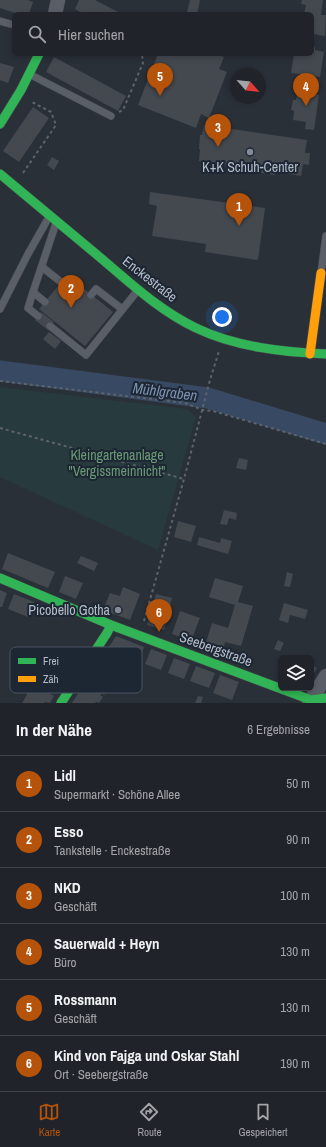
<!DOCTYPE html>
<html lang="de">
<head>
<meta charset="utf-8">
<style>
  body { margin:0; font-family:"Archivo Narrow",sans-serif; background:#282c32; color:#f1f3f6 }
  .controls { position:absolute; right:12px; bottom:12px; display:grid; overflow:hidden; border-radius:6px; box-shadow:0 2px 6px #0003 }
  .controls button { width:36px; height:36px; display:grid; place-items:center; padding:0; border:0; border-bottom:1px solid #3d4147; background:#20242a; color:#f1f3f6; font:20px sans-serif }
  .compass { position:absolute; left:230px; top:68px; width:36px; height:36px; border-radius:50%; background:#20242a; box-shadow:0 2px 6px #0003; rotate:117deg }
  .you { position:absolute; left:222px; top:317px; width:14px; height:14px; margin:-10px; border:3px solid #fff; border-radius:50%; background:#1a73e8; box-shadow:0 0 0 6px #1a73e833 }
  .badge { display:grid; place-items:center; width:26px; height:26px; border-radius:50%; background:#b45309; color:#fff; font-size:13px; font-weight:700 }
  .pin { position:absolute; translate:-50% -33px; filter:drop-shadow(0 1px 2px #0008) }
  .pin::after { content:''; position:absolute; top:21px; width:14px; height:12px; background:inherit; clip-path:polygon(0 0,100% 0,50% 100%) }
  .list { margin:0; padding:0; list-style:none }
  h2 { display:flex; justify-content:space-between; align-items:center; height:52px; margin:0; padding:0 16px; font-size:17px }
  h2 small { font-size:13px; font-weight:400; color:#a2a4a8 }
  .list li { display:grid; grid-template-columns:26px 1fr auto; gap:12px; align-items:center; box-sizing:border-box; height:56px; padding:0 16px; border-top:1px solid #3d4147 }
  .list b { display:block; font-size:15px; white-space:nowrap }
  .list p { margin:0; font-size:13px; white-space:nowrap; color:#a2a4a8 }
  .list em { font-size:13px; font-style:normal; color:#a2a4a8 }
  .icon { flex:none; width:22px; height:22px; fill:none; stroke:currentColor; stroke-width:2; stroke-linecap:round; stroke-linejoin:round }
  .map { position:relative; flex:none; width:326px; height:703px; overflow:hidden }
  .search { position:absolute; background:#20242a; box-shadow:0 2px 6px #0003; left:12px; right:12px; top:12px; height:44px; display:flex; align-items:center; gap:10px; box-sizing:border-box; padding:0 14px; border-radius:6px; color:#a2a4a8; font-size:15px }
  .sheet { height:388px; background:#20242a }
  nav { display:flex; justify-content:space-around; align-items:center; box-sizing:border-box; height:56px; border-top:1px solid #3d4147; background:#20242a; font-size:11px; color:#a2a4a8 }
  nav a { display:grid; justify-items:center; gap:2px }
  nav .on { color:#b45309 }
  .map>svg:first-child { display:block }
  .green { fill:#273a3e }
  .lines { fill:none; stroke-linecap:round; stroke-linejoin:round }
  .river { stroke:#384963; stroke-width:21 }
  .building { fill:#444950 }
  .lane-casing { stroke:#484c53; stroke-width:8 }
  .street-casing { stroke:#484c53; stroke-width:15 }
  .fast-casing { stroke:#484c53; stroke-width:10 }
  .slow-casing { stroke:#484c53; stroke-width:10 }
  .path { stroke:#5d636a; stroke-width:2; stroke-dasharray:3 3; stroke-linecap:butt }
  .lane { stroke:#5a5e66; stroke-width:7 }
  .street { stroke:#5a5e66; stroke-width:14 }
  .fast { stroke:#30b455; stroke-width:9 }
  .slow { stroke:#ff9f0a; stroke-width:9 }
  .poi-dot { fill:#848b96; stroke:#1d2633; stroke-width:1.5 }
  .labels { text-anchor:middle; stroke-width:4; stroke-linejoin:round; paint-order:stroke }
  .poi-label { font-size:14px; fill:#b4bcc9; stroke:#1d2633 }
  .street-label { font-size:14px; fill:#b4bcc9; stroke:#1d2633 }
  .park-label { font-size:14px; fill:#6b9a76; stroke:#1d2633 }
  .water-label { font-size:15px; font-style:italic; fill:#7c92b1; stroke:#1d2633 }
  .key { fill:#1d2633; stroke:#4a5360; stroke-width:1 }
  .key-label { font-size:11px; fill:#b4bcc9 }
</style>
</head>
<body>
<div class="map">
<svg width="326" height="703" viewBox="0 0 326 703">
  <rect width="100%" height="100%" fill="#2a3038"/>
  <path class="green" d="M0,387L187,409L196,417L158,550L0,477Z"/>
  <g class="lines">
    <path class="river" d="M0,371L208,398L326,434"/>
  </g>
  <path class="building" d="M0,0H28L33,2L29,14H18L0,8Z
    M79,0H95L122,14H84L75,9Z
    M190,0H200L197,14L187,12Z
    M302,0H323L321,15H326L325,36L312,34V14H304L306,5L301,4Z
    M312,46L315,47V50L324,52L320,77L291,73L294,54H312Z
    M158,54H217L224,57L219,69L227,72L209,118L201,114L196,128L138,105Z
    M54,57L126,96L118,111L46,72Z
    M0,63L14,67L8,83L0,80Z
    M298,91L319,95L314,130L305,129L306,122L293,120L294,111L291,110L293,100H296Z
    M33,107L49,118L19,162L3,151Z
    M204,125L307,140L305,153H310L309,165L303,164L301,176L276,172L275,175L261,173L262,170L245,167L244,171L228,168V165L199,161L200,149H199L200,135H202Z
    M52,157L59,161L54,170L47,165Z
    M150,192L265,208L258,260L205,252L206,244L152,236L157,206L149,204Z
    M67,275L113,312L85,346L39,309Z
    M41,312L54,322L48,330L35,320Z
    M49,332L61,341L55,349L43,339Z
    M239,458L248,460L246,470L236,468Z
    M224,510L237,513L236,520L229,518L227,525L220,524Z
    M178,521L196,526L191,542L174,537Z
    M199,537L220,543L221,538L232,541L228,554L197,545Z
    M8,553L55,572L48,588L2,569Z
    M81,556L98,563L94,571L77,563Z
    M287,572L293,574L290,587L284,586Z
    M65,576L83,583L76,599L59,592Z
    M215,578L243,586L238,602L253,606L241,646L225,642L222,654L204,649L212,623L228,628L235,605L209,597Z
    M123,587L140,594L130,620L103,610L110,593L120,596Z
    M0,590L7,593L2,607H0Z
    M14,594L34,602L28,617L8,609Z
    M156,594L172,598L164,630L147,625Z
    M284,603L308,610L305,619L290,615L288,623L279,620Z
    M180,611L200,618L191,641L172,634Z
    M116,636L144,647L139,662L107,650Z
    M278,640L284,643L280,651L274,649Z
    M151,649L167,655L161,670L145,664Z
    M174,658L190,664L184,679L168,673Z
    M311,664L317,668L311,678Z
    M196,666L215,673L209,688L190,681Z
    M93,670L109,680L104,688L107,690L104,695L102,693L100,695L103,697L99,703L96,702L95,703H72Z
    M220,675L239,682L232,700L213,693Z
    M33,684L54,696L50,703L45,702L44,703H22Z
    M198,696L203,697L201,703H195Z"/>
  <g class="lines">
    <defs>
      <path id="lane" d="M0,21L14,25
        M31,75L111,116
        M42,267L61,282
        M321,273L326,236
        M33,292L28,308L38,316
        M91,295L96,289L122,309
        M45,302L33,292L56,223
        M0,309L28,254L49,217
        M50,326L86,355L138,290"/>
      <path id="street" d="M55,14L58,0
        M309,703L326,676"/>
      <path id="fast" d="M0,124L21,90L39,54
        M0,174C32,201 64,227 96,254C127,280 158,310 196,328C236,347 282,352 326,354
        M0,578L111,625L311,700L326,698
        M61,703L107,633L111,625"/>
      <path id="slow" d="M310,354L321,273"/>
    </defs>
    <use href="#lane" class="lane-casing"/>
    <use href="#street" class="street-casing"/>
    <use href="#fast" class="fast-casing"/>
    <use href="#slow" class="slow-casing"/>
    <path class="path" d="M119,112L123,110L143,63L142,54
      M23,173L56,125L51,112L32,102
      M0,381L185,403L203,410L213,411L326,444
      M0,428L184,479
      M144,621L184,479L210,380L219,351"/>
    <use href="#lane" class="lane"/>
    <use href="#street" class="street"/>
    <use href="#fast" class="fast"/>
    <use href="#slow" class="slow"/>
  </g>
  <g class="poi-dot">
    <circle cx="250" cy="152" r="4"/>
    <circle cx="118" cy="610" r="4"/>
  </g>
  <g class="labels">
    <g class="poi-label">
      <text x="250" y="172">K+K Schuh-Center</text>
      <text x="110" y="615" text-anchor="end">Picobello Gotha</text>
    </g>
    <g class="street-label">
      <text transform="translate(150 279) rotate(38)" y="5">Enckestraße</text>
      <text transform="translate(216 649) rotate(20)" y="5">Seebergstraße</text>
    </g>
    <g class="park-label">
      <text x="117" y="460">Kleingartenanlage<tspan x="117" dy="16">"Vergissmeinnicht"</tspan></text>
    </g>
    <g class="water-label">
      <text transform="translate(165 392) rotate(7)" y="5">Mühlgraben</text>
    </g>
  </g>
  <rect x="10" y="647" width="132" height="46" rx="6" class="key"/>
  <rect x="18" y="658" width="18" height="6" fill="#30b455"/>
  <rect x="18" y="676" width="18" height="6" fill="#ff9f0a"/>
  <g class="key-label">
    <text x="43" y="665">Frei</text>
    <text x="43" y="683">Zäh</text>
  </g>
</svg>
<div class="controls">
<button><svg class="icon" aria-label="layers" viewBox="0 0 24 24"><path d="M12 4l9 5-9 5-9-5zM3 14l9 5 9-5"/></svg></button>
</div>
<svg class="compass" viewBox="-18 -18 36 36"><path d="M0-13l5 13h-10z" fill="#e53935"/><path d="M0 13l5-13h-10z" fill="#a2a4a8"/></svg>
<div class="you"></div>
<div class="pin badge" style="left:239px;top:226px">1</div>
<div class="pin badge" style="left:71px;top:308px">2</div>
<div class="pin badge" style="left:218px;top:147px">3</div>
<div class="pin badge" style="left:306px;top:106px">4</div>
<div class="pin badge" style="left:160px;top:96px">5</div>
<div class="pin badge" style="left:159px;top:632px">6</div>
<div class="search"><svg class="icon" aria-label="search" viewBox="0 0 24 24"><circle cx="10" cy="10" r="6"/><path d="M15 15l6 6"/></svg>Hier suchen</div>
</div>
<section class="sheet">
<h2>In der Nähe<small>6 Ergebnisse</small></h2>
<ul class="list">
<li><span class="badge">1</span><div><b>Lidl</b><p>Supermarkt · Schöne Allee</p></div><em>50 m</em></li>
<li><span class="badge">2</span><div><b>Esso</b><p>Tankstelle · Enckestraße</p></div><em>90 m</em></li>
<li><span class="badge">3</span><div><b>NKD</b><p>Geschäft</p></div><em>100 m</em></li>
<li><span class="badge">4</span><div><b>Sauerwald + Heyn</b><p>Büro</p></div><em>130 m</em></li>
<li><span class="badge">5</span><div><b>Rossmann</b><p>Geschäft</p></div><em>130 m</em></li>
<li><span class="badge">6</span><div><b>Kind von Fajga und Oskar Stahl</b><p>Ort · Seebergstraße</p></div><em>190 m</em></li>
</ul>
</section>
<nav>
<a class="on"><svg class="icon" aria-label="map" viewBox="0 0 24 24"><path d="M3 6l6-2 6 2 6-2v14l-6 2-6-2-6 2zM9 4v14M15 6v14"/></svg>Karte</a>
<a><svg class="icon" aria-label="directions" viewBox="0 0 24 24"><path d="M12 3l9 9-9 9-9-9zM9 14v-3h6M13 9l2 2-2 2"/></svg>Route</a>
<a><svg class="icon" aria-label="saved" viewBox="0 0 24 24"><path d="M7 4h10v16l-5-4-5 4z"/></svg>Gespeichert</a>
</nav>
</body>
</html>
